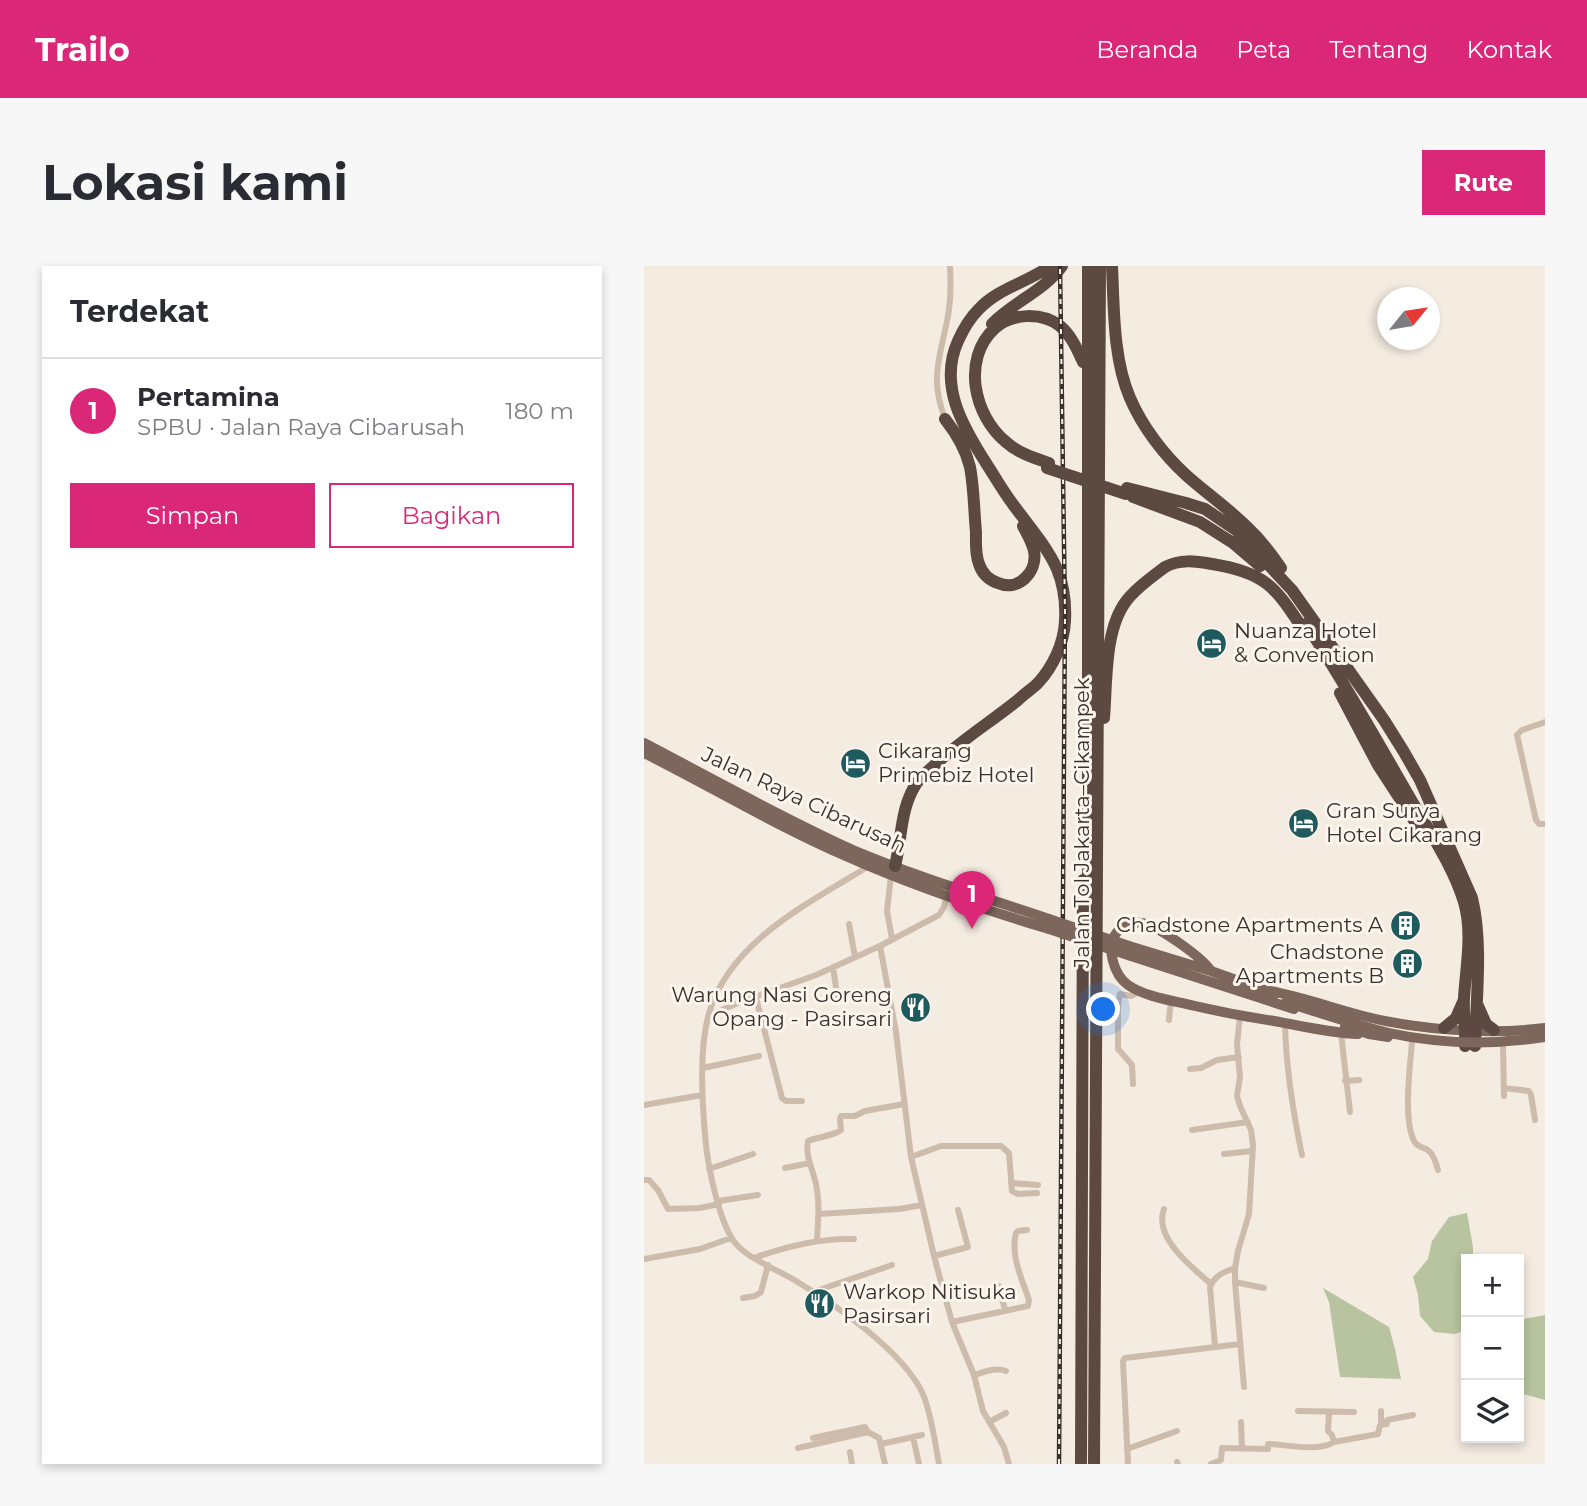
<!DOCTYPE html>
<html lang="id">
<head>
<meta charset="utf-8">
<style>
  body { margin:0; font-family:Montserrat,sans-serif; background:#f7f7f7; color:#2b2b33 }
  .controls { position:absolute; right:21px; bottom:21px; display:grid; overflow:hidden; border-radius:0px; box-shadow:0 4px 10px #0003 }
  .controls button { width:63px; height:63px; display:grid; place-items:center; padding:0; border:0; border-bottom:2px solid #e1e1e2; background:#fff; color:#2b2b33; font:35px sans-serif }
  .compass { position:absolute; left:733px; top:21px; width:63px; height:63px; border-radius:50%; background:#fff; box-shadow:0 4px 10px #0003; rotate:60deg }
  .you { position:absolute; left:460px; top:744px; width:24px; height:24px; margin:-18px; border:5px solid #fff; border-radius:50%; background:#1a73e8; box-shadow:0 0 0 10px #1a73e833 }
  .badge { display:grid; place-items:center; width:46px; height:46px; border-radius:50%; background:#db2777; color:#fff; font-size:23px; font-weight:700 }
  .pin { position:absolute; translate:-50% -58px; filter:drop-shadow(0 2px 4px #0008) }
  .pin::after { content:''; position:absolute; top:37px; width:24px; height:21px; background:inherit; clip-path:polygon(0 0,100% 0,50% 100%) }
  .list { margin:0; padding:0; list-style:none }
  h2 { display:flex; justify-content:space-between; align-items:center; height:91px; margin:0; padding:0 28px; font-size:30px }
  h2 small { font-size:23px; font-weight:400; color:#7c7c81 }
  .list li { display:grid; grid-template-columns:46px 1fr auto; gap:21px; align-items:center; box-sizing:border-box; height:105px; padding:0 28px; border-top:2px solid #e1e1e2 }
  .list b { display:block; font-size:26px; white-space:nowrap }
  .list p { margin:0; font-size:23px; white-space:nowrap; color:#7c7c81 }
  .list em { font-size:23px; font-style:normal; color:#7c7c81 }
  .actions { display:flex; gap:14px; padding:21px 28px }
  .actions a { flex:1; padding:16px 0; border:2px solid #db2777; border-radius:0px; text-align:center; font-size:24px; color:#db2777 }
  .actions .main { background:#db2777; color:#fff }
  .icon { flex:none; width:38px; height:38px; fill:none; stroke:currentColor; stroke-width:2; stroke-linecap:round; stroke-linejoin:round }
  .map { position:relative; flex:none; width:901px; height:1198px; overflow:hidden; border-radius:0px }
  header { display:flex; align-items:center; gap:42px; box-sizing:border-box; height:98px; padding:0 35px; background:#db2777; color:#fff }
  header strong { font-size:33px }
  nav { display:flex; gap:38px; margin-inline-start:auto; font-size:24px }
  .intro { display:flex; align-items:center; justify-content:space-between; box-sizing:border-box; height:168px; padding:0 42px }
  h1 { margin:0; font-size:49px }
  .button { padding:18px 32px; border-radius:0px; background:#db2777; color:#fff; font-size:24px; font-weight:700 }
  main { display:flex; gap:42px; padding:0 42px }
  aside { flex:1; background:#fff; border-radius:0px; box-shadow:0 4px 10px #0003 }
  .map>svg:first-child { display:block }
  .green { fill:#b8c4a0 }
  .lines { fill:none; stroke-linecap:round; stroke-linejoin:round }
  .minor { stroke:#cdbbac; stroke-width:6 }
  .primary { stroke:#7d675c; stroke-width:10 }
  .motorway { stroke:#5c4a42; stroke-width:12 }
  .rail-casing { stroke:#3b302b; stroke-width:4.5 }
  .rail { stroke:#fbf5ee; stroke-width:2; stroke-dasharray:5; stroke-linecap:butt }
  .primary-bridge { stroke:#7d675c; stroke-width:10 }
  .motorway-bridge { stroke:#5c4a42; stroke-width:12 }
  .labels { text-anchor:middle; stroke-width:6; stroke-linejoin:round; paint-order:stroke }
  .poi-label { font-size:21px; fill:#3b302b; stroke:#fbf5ee; text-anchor:start }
  .street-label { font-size:21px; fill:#3b302b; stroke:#fbf5ee }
</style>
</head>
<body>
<header>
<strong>Trailo</strong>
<nav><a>Beranda</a><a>Peta</a><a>Tentang</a><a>Kontak</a></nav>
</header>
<div class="intro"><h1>Lokasi kami</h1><a class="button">Rute</a></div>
<main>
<aside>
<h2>Terdekat<small></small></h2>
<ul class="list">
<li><span class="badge">1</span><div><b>Pertamina</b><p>SPBU · Jalan Raya Cibarusah</p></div><em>180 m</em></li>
</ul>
<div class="actions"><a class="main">Simpan</a><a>Bagikan</a></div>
</aside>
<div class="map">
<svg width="901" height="1198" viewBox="0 0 901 1198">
  <rect width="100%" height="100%" fill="#f4ebe1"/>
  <path class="green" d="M823,947L829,981V993H822V1064L811,1068L790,1066L776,1050L774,1029L769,1011L784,993L788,975L805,951Z
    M679,1022L745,1061L751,1083L757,1113L696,1111L685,1036Z
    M901,1049V1134L875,1127V1054Z"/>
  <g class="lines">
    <path class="minor" d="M301,153C286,113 295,95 303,55C307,37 307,19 306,0
      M901,456L878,464L873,469L892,554L895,558H901
      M225,600C165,637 86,675 65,747C55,782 58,832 61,869C63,896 75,960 93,979C107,994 134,1004 152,1015C192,1039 257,1084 278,1126C287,1145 291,1177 295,1198
      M247,609L243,645L248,673
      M205,658L211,691
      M236,680L252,766L267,891L290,990L308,1056L330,1109L339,1145L360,1181L365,1198
      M189,701L194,735
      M112,732L138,832L142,835H158
      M64,750L94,737L172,709L236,680L295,649L300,641L303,629
      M596,750L593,778L596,811L593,830L596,840L607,864L609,879L605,948L594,985L591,1002V1016L600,1121
      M525,754L527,734
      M641,758C642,802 649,846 658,889
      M697,767L706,846
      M768,776C766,801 759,853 770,875C774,882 779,881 784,884C790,889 792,897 794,904
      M859,779L860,830
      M59,802L115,790
      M546,803L557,802L573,794L595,791
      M701,815L715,814
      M489,818L488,799L474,783V741L476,728L487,730L497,725
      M860,822L885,825L887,829L891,854
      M0,839L58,829
      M548,864L604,856
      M580,888L608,885
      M267,891L297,880H357L365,887L368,925L374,928L393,927
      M141,902L166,897
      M65,903L109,888
      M0,914H5L14,924L24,943L56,942L75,938
      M367,917L394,919
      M74,935L114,929
      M520,943C509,972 549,1002 567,1018
      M175,948L255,943L278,939
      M173,975C174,956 176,937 172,918C169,904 161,890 164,875C174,871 189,870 197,864L196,853L197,850H211L221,845L260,838
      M290,990L324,981L314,944
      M110,992C143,980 175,972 210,973
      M0,993L56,983L87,972
      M591,1016L620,1022
      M355,1020L361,1044
      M169,1026L248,999
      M99,1032L111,1030L117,1026L124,999
      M308,1056L384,1040L385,1034C378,1013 366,989 372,967L374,965L383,964
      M571,1080L566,1021C571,1009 580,1006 591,1002
      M330,1109C341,1106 351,1101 362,1105
      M654,1145L710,1146
      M685,1147L684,1165L688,1169L690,1176
      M345,1156L362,1147
      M597,1156L598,1182
      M737,1159V1145
      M269,1171L275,1198
      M169,1172L221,1161L224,1166
      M237,1178L278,1169
      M154,1182L224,1166L235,1172L241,1198
      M483,1183L533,1165
      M206,1186L208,1198
      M533,1196L534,1198
      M484,1198L479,1095L481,1092L596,1078
      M567,1198L577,1194L578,1182L624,1183V1178H626C644,1179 675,1186 690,1176L734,1168L736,1159L743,1158V1154L769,1149"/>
    <path class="primary" d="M0,477C69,513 138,552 209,584C273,611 340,631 405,653
      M0,487C68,521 134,561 204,591C269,620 338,643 405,663
      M485,680L567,705L631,728
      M487,690L650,743
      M567,705C559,692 512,658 497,657C490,656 479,660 473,666C461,681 470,709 484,719C501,731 531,735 551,740C577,746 603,751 630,755C658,760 686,767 714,768
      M626,725C658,731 688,742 719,750C774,764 845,769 901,762
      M701,760L725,768L744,771"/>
    <path class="motorway" d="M468,0C470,42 469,93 486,132C498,160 519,188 542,209C562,227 584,242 603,261C616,273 627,287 637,302
      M348,58C369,36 400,25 418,0
      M301,153C312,167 322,184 326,201C330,222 330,245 332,266C332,276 331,288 335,298C338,307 345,314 354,317C374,326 394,306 390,285C388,276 383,268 379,260
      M405,197C390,192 374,187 362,176C330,150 317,93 351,62C368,47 398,46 416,60C427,69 433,83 439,96
      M483,222L542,237L561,243L592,264L648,324L740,454L760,486L776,514L828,632C839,677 832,734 831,780
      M489,231L556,256L589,277L616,300
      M662,358C699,414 732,473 766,532C785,565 809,600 820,636C829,667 822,700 820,732C819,748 822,764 821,780
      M696,427L734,499L775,562
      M460,452C463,416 460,363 483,334C493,321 508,311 521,301C536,293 551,295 568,298C625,307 632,323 663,369
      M251,600C258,572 256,543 272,518C278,509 287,503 294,496C319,473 348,455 374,434C380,428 388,423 394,417C409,401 420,377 421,355C422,337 420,320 413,303C402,279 384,259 368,237C359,225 351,211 342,197C319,161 294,119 314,75C319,64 325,53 334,44C354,22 383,17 406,0
      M834,740L842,758L850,764
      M800,762L812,752L819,736
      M437,1198L439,614"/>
    <defs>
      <path id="rail" d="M415,1198L421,348L416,0"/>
    </defs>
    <use href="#rail" class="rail-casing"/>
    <use href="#rail" class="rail"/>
    <path class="primary-bridge" d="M405,653L485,680
      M405,663L487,690
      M642,736C676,747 711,759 745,767C796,778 850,779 901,771"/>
    <path class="motorway-bridge" d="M403,202L482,228
      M444,627V0
      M450,1198L456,0"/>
  </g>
  <defs>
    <symbol id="hotel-disc" viewBox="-11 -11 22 22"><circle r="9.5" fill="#1f5a5e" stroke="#fbf5ee"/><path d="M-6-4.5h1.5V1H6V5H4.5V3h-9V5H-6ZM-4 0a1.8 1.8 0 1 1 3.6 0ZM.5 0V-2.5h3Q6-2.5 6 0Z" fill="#fff"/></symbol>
    <symbol id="building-disc" viewBox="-11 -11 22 22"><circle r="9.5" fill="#1f5a5e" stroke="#fbf5ee"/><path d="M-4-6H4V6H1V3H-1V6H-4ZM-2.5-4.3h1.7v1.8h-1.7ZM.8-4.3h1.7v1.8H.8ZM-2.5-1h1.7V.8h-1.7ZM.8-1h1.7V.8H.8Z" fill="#fff"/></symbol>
    <symbol id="restaurant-disc" viewBox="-11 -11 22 22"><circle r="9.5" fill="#1f5a5e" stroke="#fbf5ee"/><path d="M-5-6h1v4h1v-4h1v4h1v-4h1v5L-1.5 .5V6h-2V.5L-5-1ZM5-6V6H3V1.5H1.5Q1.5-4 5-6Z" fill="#fff"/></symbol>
  </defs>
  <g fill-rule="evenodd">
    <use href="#hotel-disc" x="550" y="360" width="35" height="35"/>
    <use href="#hotel-disc" x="194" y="480" width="35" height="35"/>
    <use href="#hotel-disc" x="642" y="540" width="35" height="35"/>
    <use href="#building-disc" x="744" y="642" width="35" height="35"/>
    <use href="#building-disc" x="746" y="680" width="35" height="35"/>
    <use href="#restaurant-disc" x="254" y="724" width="35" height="35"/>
    <use href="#restaurant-disc" x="158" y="1020" width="35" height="35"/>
  </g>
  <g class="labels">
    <g class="poi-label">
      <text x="590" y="372">Nuanza Hotel<tspan x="590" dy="24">&amp; Convention</tspan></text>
      <text x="234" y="492">Cikarang<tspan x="234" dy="24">Primebiz Hotel</tspan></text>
      <text x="682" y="552">Gran Surya<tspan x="682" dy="24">Hotel Cikarang</tspan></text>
      <text x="739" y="666" text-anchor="end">Chadstone Apartments A</text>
      <text x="740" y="693" text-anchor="end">Chadstone<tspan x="740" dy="24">Apartments B</tspan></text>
      <text x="248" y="736" text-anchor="end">Warung Nasi Goreng<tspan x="248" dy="24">Opang - Pasirsari</tspan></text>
      <text x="199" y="1033">Warkop Nitisuka<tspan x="199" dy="24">Pasirsari</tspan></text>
    </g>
    <g class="street-label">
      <text transform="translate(160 534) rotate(25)" y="7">Jalan Raya Cibarusah</text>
      <text transform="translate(438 557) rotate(-90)" y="7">Jalan Tol Jakarta–Cikampek</text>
    </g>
  </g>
</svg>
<div class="controls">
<button>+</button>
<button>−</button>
<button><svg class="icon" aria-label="layers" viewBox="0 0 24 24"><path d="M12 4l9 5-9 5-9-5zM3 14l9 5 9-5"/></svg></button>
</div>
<svg class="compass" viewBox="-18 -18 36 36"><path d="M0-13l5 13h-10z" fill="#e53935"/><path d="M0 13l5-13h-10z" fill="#7c7c81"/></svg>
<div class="you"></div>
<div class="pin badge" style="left:328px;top:663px">1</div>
</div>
</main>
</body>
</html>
